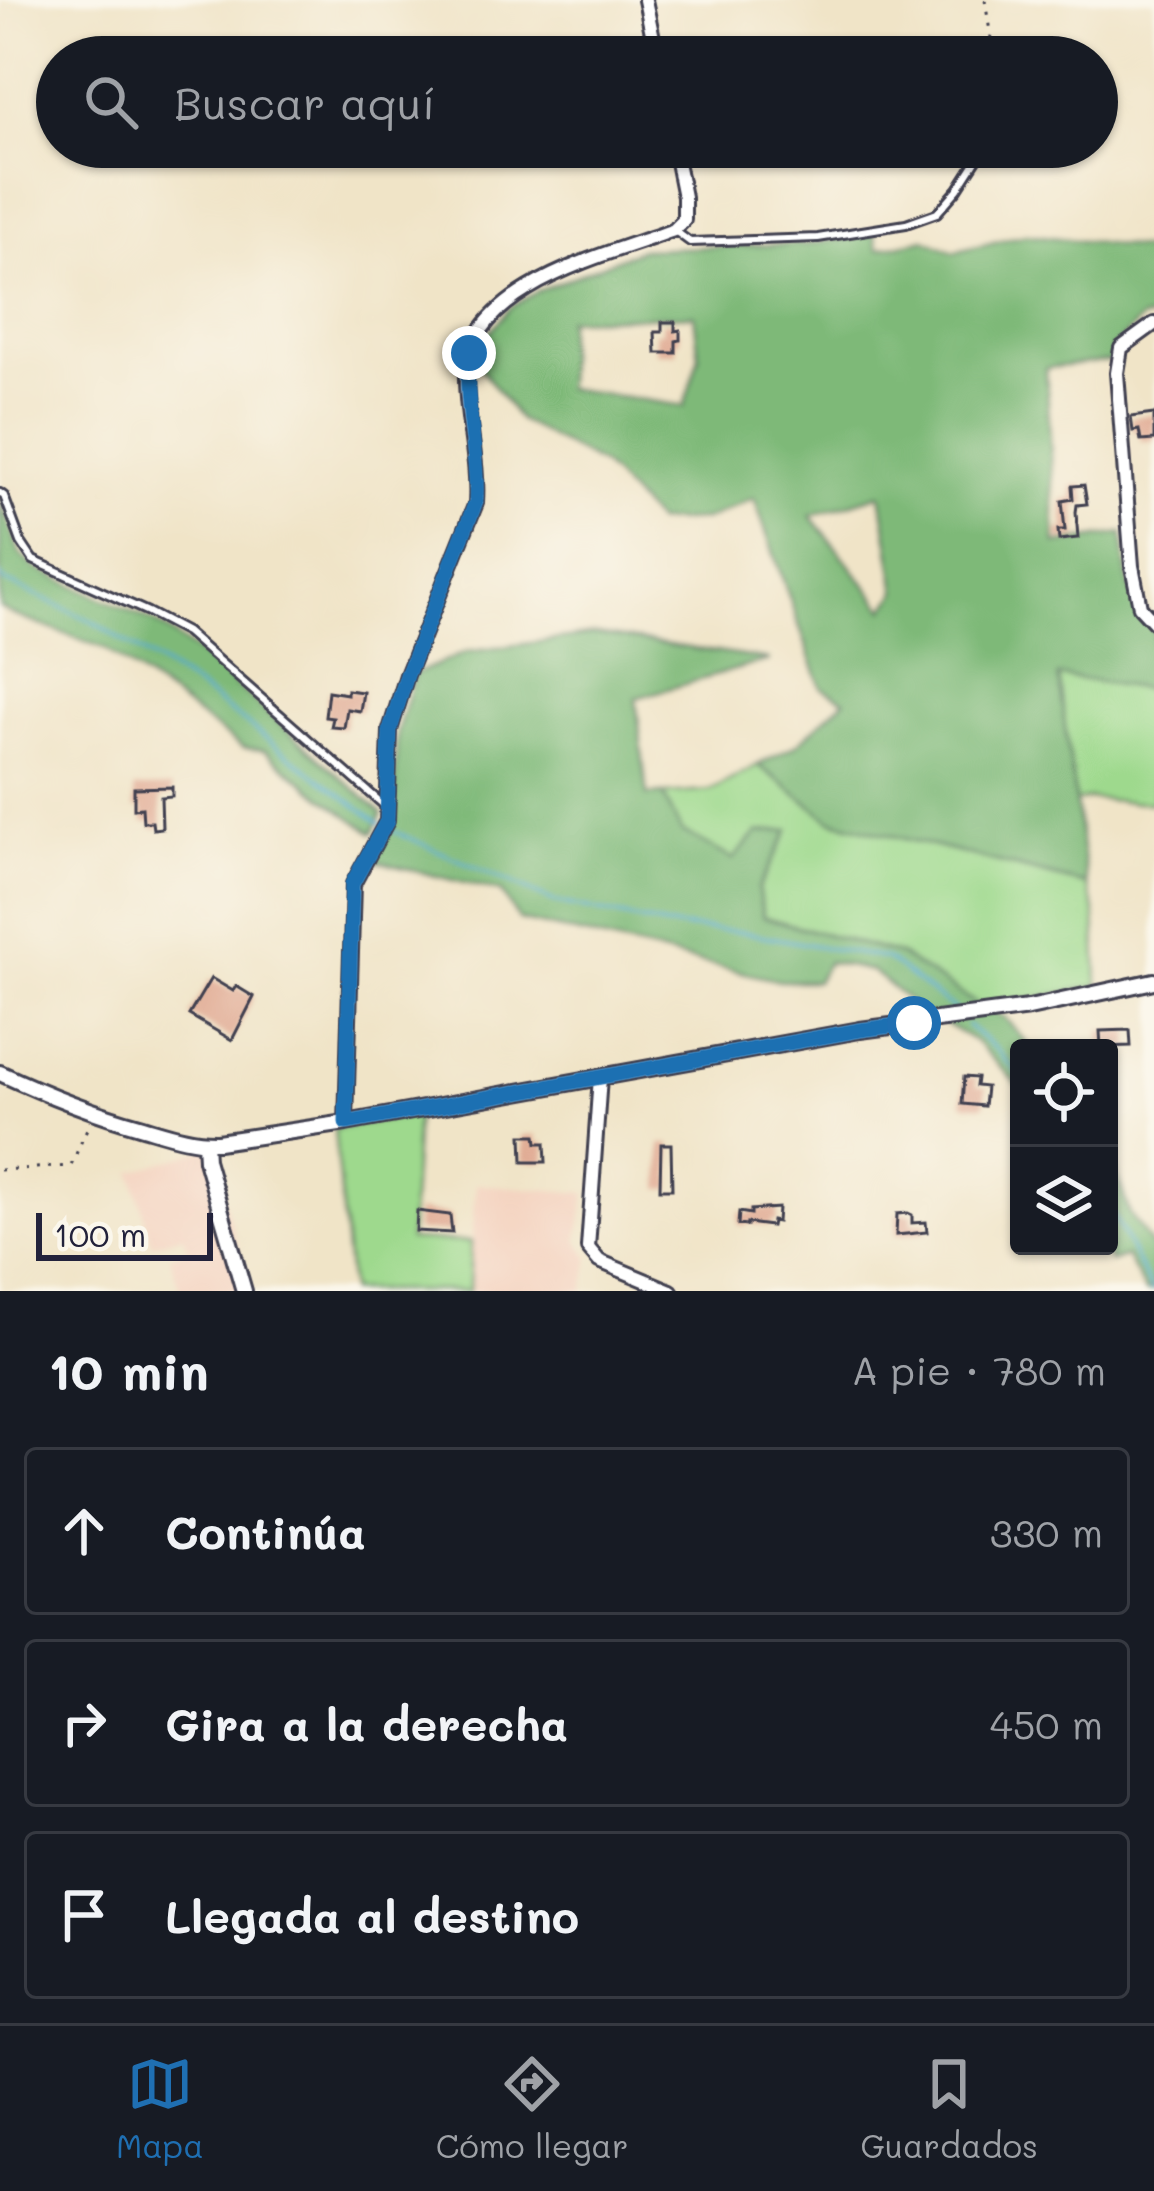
<!DOCTYPE html>
<html lang="es">
<head>
<meta charset="utf-8">
<style>
  body { margin:0; font-family:Mali,sans-serif; background:#20242c; color:#f1f3f6 }
  .controls { position:absolute; right:36px; bottom:36px; display:grid; overflow:hidden; border-radius:12px; box-shadow:0 3px 9px #0004 }
  .controls button { width:108px; height:108px; display:grid; place-items:center; padding:0; border:0; border-bottom:3px solid #363941; background:#171b24; color:#f1f3f6; font:60px sans-serif }
  .scale { position:absolute; left:36px; bottom:30px; width:177px; box-sizing:border-box; padding-left:12px; border:6px solid #22223b; border-top:0; font-size:33px; line-height:42px; white-space:nowrap; color:#22223b; -webkit-text-stroke:9px #fbf7ec; paint-order:stroke }
  .stop { position:absolute; width:36px; height:36px; margin:-27px; border:9px solid #1f6fb2; border-radius:50%; background:#fff }
  .stop.end { background:#1f6fb2; border-color:#fff; box-shadow:0 3px 12px #0008 }
  .list { margin:0; padding:0; list-style:none }
  h2 { display:flex; justify-content:space-between; align-items:center; height:156px; margin:0; padding:0 48px; font-size:51px }
  h2 small { font-size:39px; font-weight:400; color:#9ea1a6 }
  .list li { display:grid; grid-template-columns:78px 1fr auto; gap:36px; align-items:center; box-sizing:border-box; height:168px; margin:0 24px 24px; padding:0 24px; border:3px solid #363941; border-radius:12px }
  .list b { display:block; font-size:45px; white-space:nowrap }
  .list em { font-size:39px; font-style:normal; color:#9ea1a6 }
  .icon { flex:none; width:66px; height:66px; fill:none; stroke:currentColor; stroke-width:2; stroke-linecap:round; stroke-linejoin:round }
  .map { position:relative; flex:none; width:1154px; height:1291px; overflow:hidden }
  .search { position:absolute; background:#171b24; box-shadow:0 3px 9px #0004; left:36px; right:36px; top:36px; height:132px; display:flex; align-items:center; gap:30px; box-sizing:border-box; padding:0 42px; border-radius:66px; color:#9ea1a6; font-size:45px }
  .sheet { height:732px; background:#171b24 }
  nav { display:flex; justify-content:space-around; align-items:center; box-sizing:border-box; height:168px; border-top:3px solid #363941; background:#171b24; font-size:33px; color:#9ea1a6 }
  nav a { display:grid; justify-items:center; gap:6px }
  nav .on { color:#1f6fb2 }
  .map>svg:first-child { display:block }
  .built { fill:#f4d3c0 }
  .green { fill:#9ed98d; stroke:#607e64; stroke-width:3 }
  .forest { fill:#7eb978; stroke:#506e5a; stroke-width:3; fill-rule:evenodd }
  .lines { fill:none; stroke-linecap:round; stroke-linejoin:round }
  .stream { stroke:#53aad0; stroke-width:3 }
  .building { fill:#e1ac94 }
  .service-casing { stroke:#413f50; stroke-width:12 }
  .minor-casing { stroke:#413f50; stroke-width:18 }
  .tertiary-casing { stroke:#413f50; stroke-width:20 }
  .path { stroke:#413f50; stroke-width:3; stroke-dasharray:3 9; stroke-linecap:butt }
  .service { stroke:#fff; stroke-width:6 }
  .minor { stroke:#fff; stroke-width:12 }
  .tertiary { stroke:#fff; stroke-width:14 }
  .route { stroke:#1f6fb2; stroke-width:15 }
</style>
</head>
<body>
<div class="map">
<svg width="1154" height="1291" viewBox="0 0 1154 1291">
  <rect width="100%" height="100%" fill="#fbf7ec"/>
  <filter id="ink" filterUnits="userSpaceOnUse"><feTurbulence type="fractalNoise" baseFrequency=".00833" numOctaves="2"/><feDisplacementMap in="SourceGraphic" scale="24" xChannelSelector="R" yChannelSelector="G"/><feConvolveMatrix kernelMatrix="1 2 1 2 8 2 1 2 1" color-interpolation-filters="sRGB"/></filter>
  <filter id="wash" filterUnits="userSpaceOnUse"><feTurbulence type="fractalNoise" baseFrequency=".004" numOctaves="4" result="noise"/><feDisplacementMap in="SourceGraphic" scale="48" xChannelSelector="R" yChannelSelector="G"/><feGaussianBlur stdDeviation="2.7" result="paint"/><feColorMatrix in="noise" values="0 0 0 0 0 0 0 0 0 0 0 0 0 0 0 0 0 1.4 0 .05"/><feComposite in="paint" operator="in"/></filter>
  <g filter="url(#wash)">
    <rect width="100%" height="100%" fill="#f0e4c7"/>
    <path class="built" d="M209,1148L251,1291H180L170,1256L188,1250L184,1235L152,1244L132,1172Z
      M476,1184L586,1193L578,1240L590,1258L584,1291H469Z"/>
    <path class="green" d="M1057,675L1154,690V803L1089,799L1075,802Z
      M758,765L831,820L1087,885L1095,910L1098,986L983,1008L898,954L763,917L758,889L733,859L681,831L663,794L710,791Z
      M416,1115L409,1240L471,1242L469,1291H350L334,1129Z"/>
    <path class="forest" d="M875,234L878,249L925,239L954,252L1026,234L1154,250V318L1142,319L1113,347L1111,361L1046,368L1056,544L1123,533C1127,573 1126,597 1154,629V690L1058,676L1087,885L831,820L758,765L796,745L845,700L821,687L754,498L705,520L656,522L602,465L519,420L479,366V344L510,308L538,291L641,249L806,244ZM694,315L699,356L684,406L565,388L567,319ZM881,494L897,592L885,609L811,516Z
      M0,500L20,554L35,568L155,622L201,655L382,813L373,833L325,799L264,750L243,748L104,648L13,615L0,608Z
      M596,634L769,660L636,698L647,795L663,794L681,831L733,859L758,832L789,830L758,889L763,917L898,954L983,1008L1005,1018L1031,1048H1019V1086L975,1041L916,1007L872,971L828,962L816,981H780L519,920L501,892L372,860L394,820L397,732L414,674L467,652Z
      M1109,1148L1129,1212L1154,1250V1291H1145L1126,1256L1110,1262L1104,1246H1109Z"/>
    <g class="lines">
      <path class="stream" d="M0,575L4,581L90,620L197,687L381,824
        M389,829L554,902L665,926L742,932L887,959L955,1010
        M967,1025L997,1050L1019,1075
        M1109,1207L1152,1291"/>
    </g>
    <g id="blocks">
      <path class="building" d="M662,322H675V331L680,330V340L676,341V353H656L655,332H662Z
        M1154,414V440L1141,441L1139,430L1133,431L1131,417Z
        M1084,485L1087,504L1077,505L1076,512L1078,538L1059,540L1058,530H1065L1062,501L1073,499L1072,486Z
        M347,690L363,692L360,711L347,709L344,728L331,727L333,718L325,717L328,691L347,694Z
        M172,787V796L161,797L162,828L153,829L152,822H143L142,808L134,809V788Z
        M211,978L233,991L236,986L254,997L232,1040L189,1015Z
        M1130,1030L1131,1046L1101,1047L1100,1031Z
        M964,1077L977,1078L976,1086L986,1087L984,1106L962,1104Z
        M522,1135H536L537,1143H545L546,1162H523Z
        M661,1144H671L672,1189H660Z
        M778,1208L777,1222L772,1221L771,1226L747,1223V1226L738,1225L739,1212L751,1214V1210Z
        M417,1211L450,1215L452,1233L416,1231Z
        M908,1213L912,1215V1223L926,1222L927,1232L896,1235L897,1214Z"/>
    </g>
  </g>
  <g filter="url(#ink)">
    <use href="#blocks" fill-opacity="0" stroke="#413f50" stroke-width="3"/>
    <g class="lines">
      <defs>
        <path id="service" d="M675,231L690,242L818,238L906,224L937,213L958,189L985,147
          M0,493L4,496L21,542L33,560L148,612L186,632L386,807"/>
        <path id="minor" d="M645,0L657,57
          M1154,324L1121,348L1117,373L1132,566L1140,607L1154,622
          M600,1077L588,1248L599,1261L671,1291
          M346,1123L353,884L387,821L390,730L407,675L476,503C479,459 465,417 466,374C470,286 607,255 674,230L684,220V197L674,147"/>
        <path id="tertiary" d="M0,1073C47,1095 93,1113 143,1127C167,1134 193,1143 218,1142L346,1123L860,1030L1029,1008L1154,981
          M205,1143L206,1160L244,1291"/>
      </defs>
      <use href="#service" class="service-casing"/>
      <use href="#minor" class="minor-casing"/>
      <use href="#tertiary" class="tertiary-casing"/>
      <path class="path" d="M985,0L994,57
        M0,1170L71,1166L88,1126"/>
      <use href="#service" class="service"/>
      <use href="#minor" class="minor"/>
      <use href="#tertiary" class="tertiary"/>
    </g>
  </g>
  <g class="lines" filter="url(#ink)">
    <path class="route" d="M469,353C463,403 479,452 476,502L407,675L390,730L387,821L352,884L346,1123L860,1030L914,1023"/>
  </g>
</svg>
<div class="controls">
<button><svg class="icon" aria-label="locate" viewBox="0 0 24 24"><circle cx="12" cy="12" r="6"/><path d="M12 2v4M12 18v4M2 12h4M18 12h4"/></svg></button>
<button><svg class="icon" aria-label="layers" viewBox="0 0 24 24"><path d="M12 4l9 5-9 5-9-5zM3 14l9 5 9-5"/></svg></button>
</div>
<div class="scale">100 m</div>
<div class="stop" style="left:914px;top:1023px"></div>
<div class="stop end" style="left:469px;top:353px"></div>
<div class="search"><svg class="icon" aria-label="search" viewBox="0 0 24 24"><circle cx="10" cy="10" r="6"/><path d="M15 15l6 6"/></svg>Buscar aquí</div>
</div>
<section class="sheet">
<h2>10 min<small>A pie · 780 m</small></h2>
<ul class="list">
<li><svg class="icon" aria-label="ahead" viewBox="0 0 24 24"><path d="M12 20V5M6 11l6-6 6 6"/></svg><div><b>Continúa</b></div><em>330 m</em></li>
<li><svg class="icon" aria-label="right" viewBox="0 0 24 24"><path d="M7 20v-9h11M14 6l5 5-5 5"/></svg><div><b>Gira a la derecha</b></div><em>450 m</em></li>
<li><svg class="icon" aria-label="arrive" viewBox="0 0 24 24"><path d="M6 21V4h12l-3 4 3 4H6"/></svg><div><b>Llegada al destino</b></div></li>
</ul>
</section>
<nav>
<a class="on"><svg class="icon" aria-label="map" viewBox="0 0 24 24"><path d="M3 6l6-2 6 2 6-2v14l-6 2-6-2-6 2zM9 4v14M15 6v14"/></svg>Mapa</a>
<a><svg class="icon" aria-label="directions" viewBox="0 0 24 24"><path d="M12 3l9 9-9 9-9-9zM9 14v-3h6M13 9l2 2-2 2"/></svg>Cómo llegar</a>
<a><svg class="icon" aria-label="saved" viewBox="0 0 24 24"><path d="M7 4h10v16l-5-4-5 4z"/></svg>Guardados</a>
</nav>
</body>
</html>
